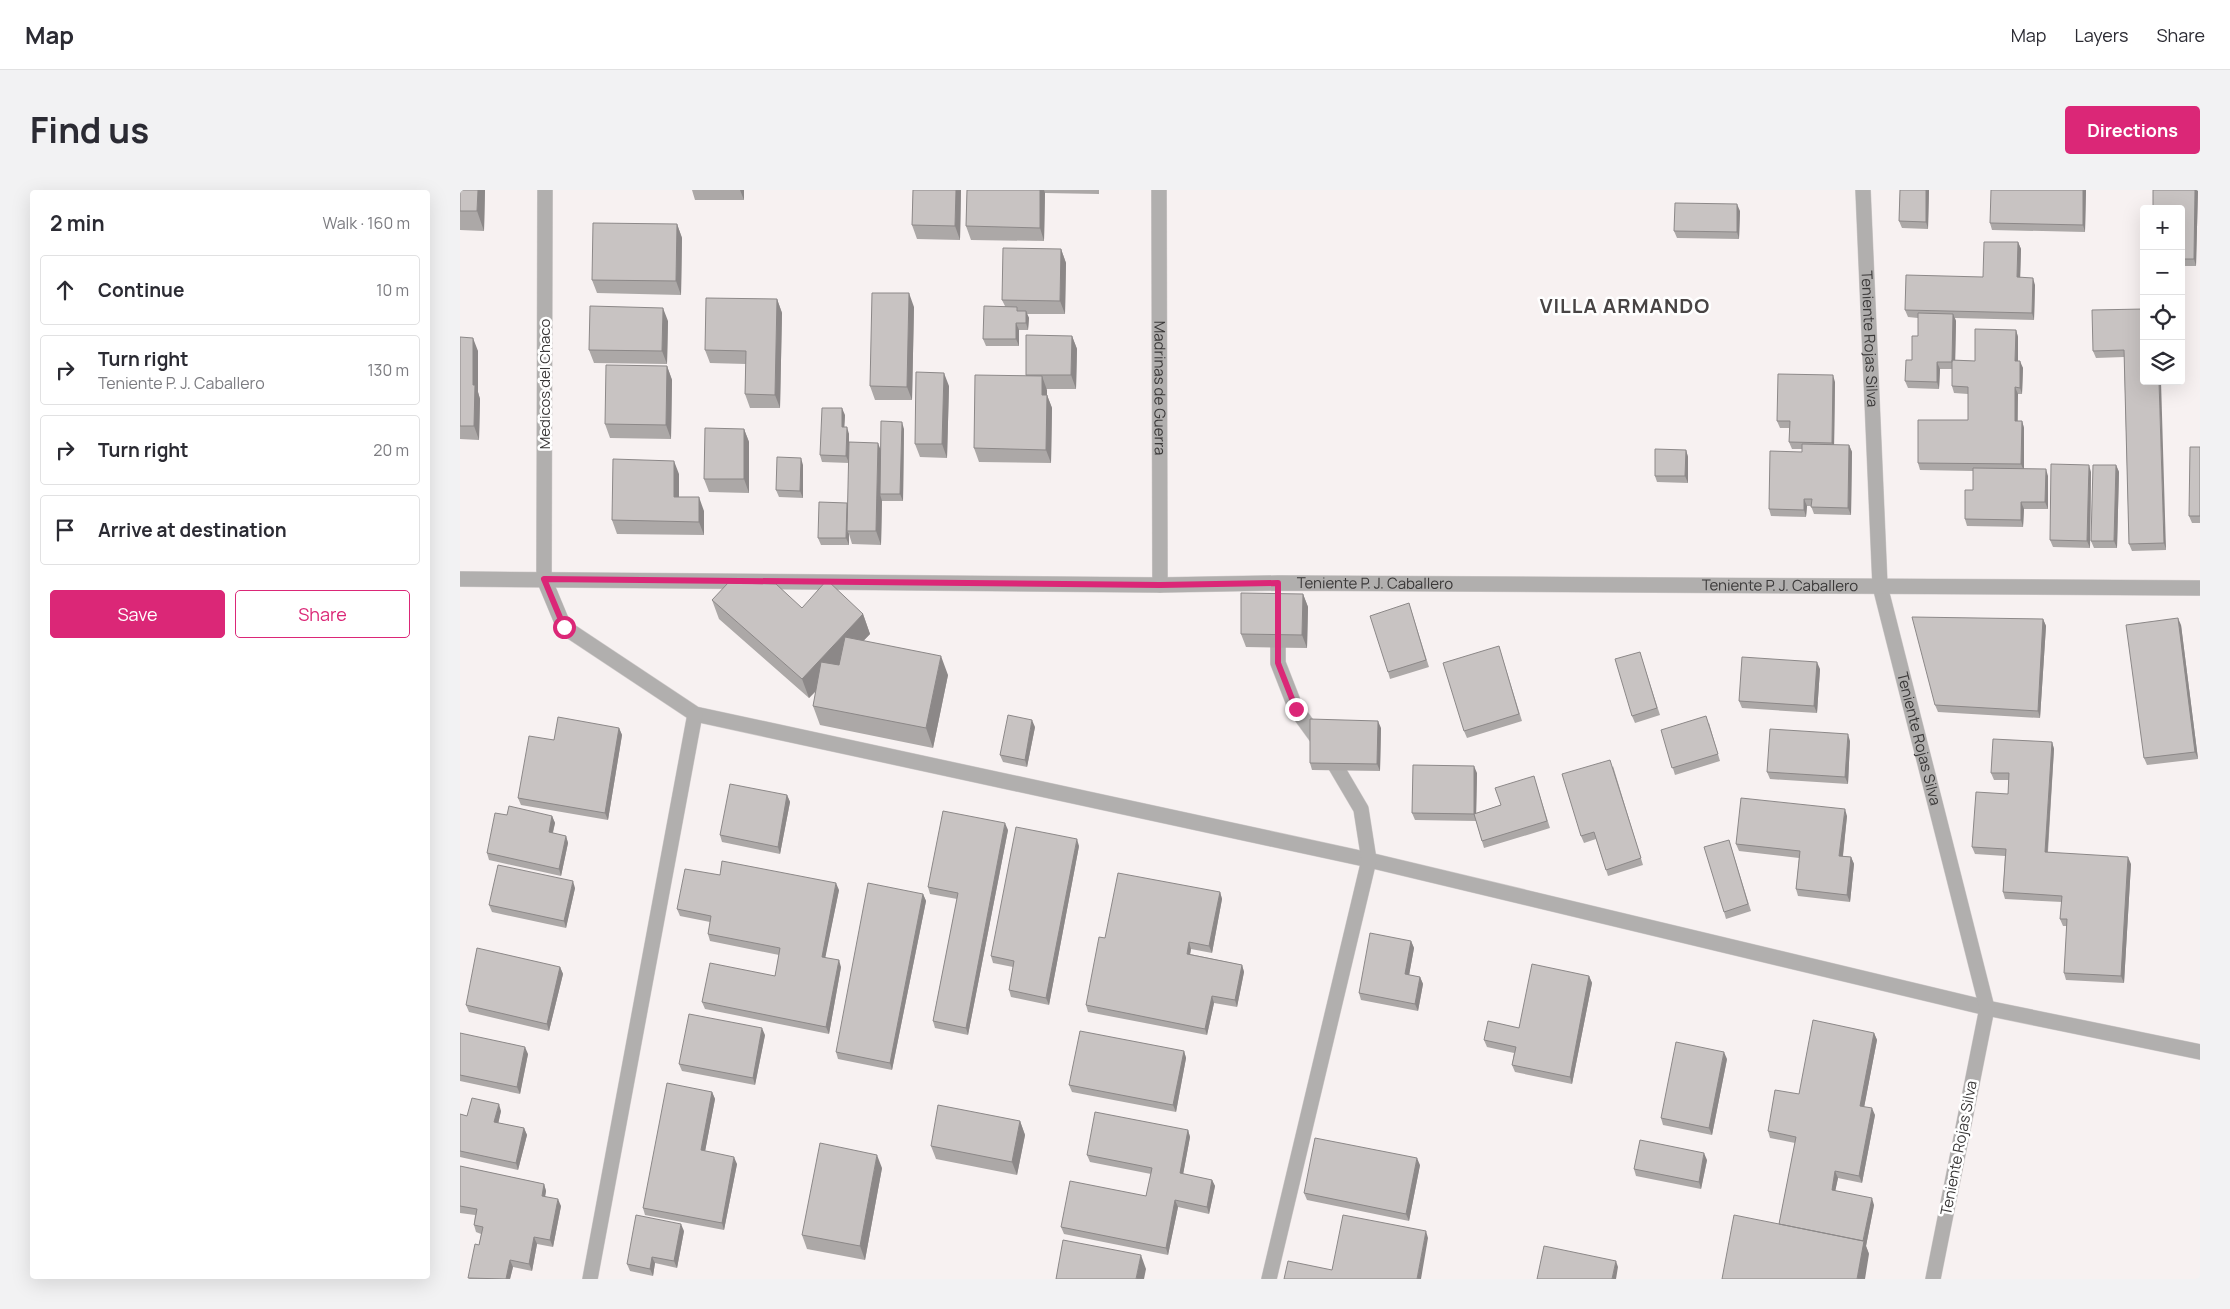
<!DOCTYPE html>
<html lang="en">
<head>
<meta charset="utf-8">
<style>
  body { margin:0; font-family:Manrope,sans-serif; background:#f2f2f3; color:#2b2b33 }
  .controls { position:absolute; right:15px; top:15px; display:grid; overflow:hidden; border-radius:5px; box-shadow:0 5px 20px #0002 }
  .controls button { width:45px; height:45px; display:grid; place-items:center; padding:0; border:0; border-bottom:1px solid #e1e1e2; background:#fff; color:#2b2b33; font:25px sans-serif }
  .stop { position:absolute; width:15px; height:15px; margin:-11px; border:4px solid #db2777; border-radius:50%; background:#fff }
  .stop.end { background:#db2777; border-color:#fff; box-shadow:0 1px 5px #0008 }
  .list { margin:0; padding:0; list-style:none }
  h2 { display:flex; justify-content:space-between; align-items:center; height:65px; margin:0; padding:0 20px; font-size:21px }
  h2 small { font-size:16px; font-weight:400; color:#7c7c81 }
  .list li { display:grid; grid-template-columns:32px 1fr auto; gap:15px; align-items:center; box-sizing:border-box; height:70px; margin:0 10px 10px; padding:0 10px; border:1px solid #e1e1e2; border-radius:5px }
  .list b { display:block; font-size:19px; white-space:nowrap }
  .list p { margin:0; font-size:16px; white-space:nowrap; color:#7c7c81 }
  .list em { font-size:16px; font-style:normal; color:#7c7c81 }
  .actions { display:flex; gap:10px; padding:15px 20px }
  .actions a { flex:1; padding:11px 0; border:1px solid #db2777; border-radius:5px; text-align:center; font-size:18px; color:#db2777 }
  .actions .main { background:#db2777; color:#fff }
  .icon { flex:none; width:28px; height:28px; fill:none; stroke:currentColor; stroke-width:2; stroke-linecap:round; stroke-linejoin:round }
  .map { position:relative; flex:none; width:1740px; height:1089px; overflow:hidden; border-radius:5px }
  header { display:flex; align-items:center; gap:30px; box-sizing:border-box; height:70px; padding:0 25px; background:#fff; border-bottom:1px solid #e1e1e2 }
  header strong { font-size:24px }
  nav { display:flex; gap:28px; margin-inline-start:auto; font-size:18px }
  .intro { display:flex; align-items:center; justify-content:space-between; box-sizing:border-box; height:120px; padding:0 30px }
  h1 { margin:0; font-size:35px }
  .button { padding:12px 22px; border-radius:5px; background:#db2777; color:#fff; font-size:18px; font-weight:700 }
  main { display:flex; gap:30px; padding:0 30px }
  aside { flex:1; background:#fff; border-radius:5px; box-shadow:0 5px 20px #0002 }
  .map>svg:first-child { display:block }
  .lines { fill:none; stroke-linecap:round; stroke-linejoin:round }
  .minor-casing { stroke:#d1cccc; stroke-width:16 }
  .minor { stroke:#b1afae; stroke-width:15 }
  .wall { fill:#aca8a7 }
  .shaded-wall { fill:#8c8888 }
  .building { fill:#c8c3c2; stroke:#8c8888 }
  .route { stroke:#db2777; stroke-width:6 }
  .labels { text-anchor:middle; stroke-width:5; stroke-linejoin:round; paint-order:stroke }
  .street-label { font-size:15px; fill:#3a3838; stroke:#fff }
  .district-label { font-size:20px; font-weight:bold; letter-spacing:1px; fill:#484444; stroke:#fff }
</style>
</head>
<body>
<header>
<strong>Map</strong>
<nav><a>Map</a><a>Layers</a><a>Share</a></nav>
</header>
<div class="intro"><h1>Find us</h1><a class="button">Directions</a></div>
<main>
<aside>
<h2>2 min<small>Walk · 160 m</small></h2>
<ul class="list">
<li><svg class="icon" aria-label="ahead" viewBox="0 0 24 24"><path d="M12 20V5M6 11l6-6 6 6"/></svg><div><b>Continue</b></div><em>10 m</em></li>
<li><svg class="icon" aria-label="right" viewBox="0 0 24 24"><path d="M7 20v-9h11M14 6l5 5-5 5"/></svg><div><b>Turn right</b><p>Teniente P. J. Caballero</p></div><em>130 m</em></li>
<li><svg class="icon" aria-label="right" viewBox="0 0 24 24"><path d="M7 20v-9h11M14 6l5 5-5 5"/></svg><div><b>Turn right</b></div><em>20 m</em></li>
<li><svg class="icon" aria-label="arrive" viewBox="0 0 24 24"><path d="M6 21V4h12l-3 4 3 4H6"/></svg><div><b>Arrive at destination</b></div></li>
</ul>
<div class="actions"><a class="main">Save</a><a>Share</a></div>
</aside>
<div class="map">
<svg width="1740" height="1089" viewBox="0 0 1740 1089">
  <rect width="100%" height="100%" fill="#f7f1f1"/>
  <g class="lines">
    <defs>
      <g id="minor">
        <path d="M85,0L84,389L104,437L235,524L909,670L1527,818L1740,862"/>
        <path id="s1" d="M699,0L700,395"/>
        <path id="s2" d="M1403,0L1420,396L1527,818L1473,1089"/>
        <path id="s3" d="M0,389L700,395L818,393L1740,398"/>
        <path d="M130,1089L235,524"/>
        <path d="M809,1089L909,670L901,619L868,563L836,519L818,473V438"/>
      </g>
    </defs>
    <use href="#minor" class="minor-casing"/>
    <use href="#minor" class="minor"/>
  </g>
  <path class="wall" d="M0,0H25L24,41L0,40Z
    M232,0H284V10H235Z
    M453,0H501L500,50L457,49L452,35Z
    M507,0H639V4L585,3L584,51L511,50L506,36Z
    M1440,0H1469L1468,39L1442,38L1439,31Z
    M1626,0L1625,42L1532,40L1530,33Z
    M1693,0H1738L1736,76H1721V19Z
    M1280,21L1279,49L1217,48L1214,41Z
    M217,34L222,48L221,105L137,103L132,90Z
    M1558,52L1561,59L1560,87L1575,95L1574,130L1495,128L1496,131L1495,170L1515,171L1556,140L1558,147V171L1563,178L1562,204H1558V231H1562L1564,238V279L1588,286V319H1564L1563,337L1507,336L1505,329L1513,300V281L1460,280L1458,273L1508,230V204L1494,203L1492,196V179H1480L1479,199L1448,198L1445,191L1452,170L1458,146V128L1448,127L1445,120L1523,87Z
    M601,59L606,73L605,124H567L569,128L568,140H559V156H526L523,149L545,116L542,110Z
    M317,109L322,123L320,218H290L285,204L286,174L250,173L245,160Z
    M454,117L452,210H415L410,196Z
    M1684,119L1706,360L1672,361L1669,354L1664,167L1636,168L1633,161Z
    M208,131L207,174L134,173L129,160Z
    M612,146L617,159L616,199H586L587,205L592,218L591,273L519,272L514,258L566,186V185Z
    M0,147L18,161V202L20,209L19,250L0,249Z
    M207,176L212,190L211,249L150,248L145,234Z
    M1375,192L1374,255H1389L1392,262L1391,325L1354,324L1351,316H1347L1346,327L1311,326L1309,319L1342,262V259H1332L1329,252V238H1320L1317,231Z
    M489,196L487,268L460,267L455,254Z
    M385,225L384,237L389,244V252L420,259L444,239L443,311H422L421,355L392,354L389,344V355H361L358,348L388,316L389,273L362,272L360,265Z
    M284,239L289,252V303L249,302L244,289Z
    M1740,257V333H1732L1729,326Z
    M1226,260L1228,267V293L1197,292L1195,286Z
    M343,275V308L319,307L316,300Z
    M1656,275L1659,282L1657,358H1634L1631,351Z
    M1631,282L1630,358L1593,357L1590,350Z
    M219,284V307L244,321V345L157,344L152,330Z
    M843,404L848,417L847,458L786,457L781,444Z
    M252,410L403,424L410,444L403,451L488,485L473,558L360,535L353,516L356,501L349,508L259,429Z
    M949,413L969,477L930,489L928,482Z
    M1583,429L1586,436L1580,528L1478,522L1475,515Z
    M1721,435L1738,569L1687,575L1684,568Z
    M1041,463L1062,531L1007,548L1004,541Z
    M1182,469L1200,525L1175,533L1172,526Z
    M1360,479L1357,523L1282,518L1279,511Z
    M1249,533L1260,571L1215,585L1201,540Z
    M575,537L567,577L543,572L540,565Z
    M159,538L162,545L148,630L61,615L58,608L94,550Z
    M921,538L920,581L852,580L850,573Z
    M1390,551L1388,594L1310,589L1307,582Z
    M1592,552L1594,559L1588,662L1671,674L1664,793L1606,790L1604,783L1607,736H1603L1600,729L1602,712L1545,709L1543,702L1545,666L1515,664L1512,657L1548,604L1549,590H1534L1531,583Z
    M1153,576L1183,675L1148,686L1136,649L1124,653L1121,646Z
    M1017,583L1016,623L1041,615L1076,593L1090,638L1024,658L1016,631L955,630L952,623Z
    M327,605L330,612L320,664L262,652L260,645Z
    M47,625L92,626L95,633L93,643L106,646L108,653L101,686L29,670L27,663Z
    M1387,626L1383,666L1391,667L1394,674L1390,712L1338,706L1336,699L1339,668L1279,661L1276,654Z
    M548,640L508,845L475,838L473,831L497,709L470,704L468,697Z
    M1269,650L1291,721L1266,729L1264,722Z
    M619,656L589,815L551,807L549,800L553,777L533,773L531,766Z
    M260,685L379,700L365,767L381,777L369,844L245,819L242,812L315,786L319,765L250,751L248,744L250,732L220,726L217,719Z
    M115,698L106,738L32,722L29,715Z
    M760,702L762,709L752,763L731,759L730,764L782,775L784,782L777,817L754,813L747,845L628,822L626,815L645,748Z
    M463,704L466,711L432,880L378,869L376,862Z
    M951,751L954,758L949,785L960,787L963,794L958,821L901,810L899,803Z
    M100,777L103,784L89,841L9,822L6,815Z
    M1129,786L1132,793L1112,894L1055,882L1052,875L1054,863L1027,857L1024,850L1059,838Z
    M0,843L68,864L60,904L0,891Z
    M1414,843L1417,850L1404,917L1415,925L1402,993L1378,988L1375,1001L1414,1015L1406,1056L1409,1064L1319,1034L1335,953L1310,948L1308,941L1339,904Z
    M305,845L295,895L222,881L219,874Z
    M724,861L726,868L716,922L612,902L609,895Z
    M1267,869L1252,945L1203,935L1201,928Z
    M252,902L255,909L245,961L277,974L264,1040L185,1025L183,1018Z
    M41,921L38,933L64,938L67,945L58,980L0,967V924L7,926Z
    M560,931L565,945L557,985L476,969L471,956Z
    M728,940L730,947L723,984L752,990L755,996L749,1024L718,1017L708,1065L604,1044L601,1037L686,1006L691,984L630,972L627,965Z
    M1247,970L1241,999L1176,986L1174,979Z
    M960,975L949,1031L847,1010L844,1003Z
    M0,976L84,994L86,1001L85,1006L101,1016L93,1057L77,1054L72,1081L53,1077L50,1089H9L19,1055L21,1044L16,1042L14,1035L15,1025L0,1023Z
    M422,978L405,1070L347,1059L342,1045Z
    M224,1041L217,1078L195,1073L193,1086L170,1081L167,1074Z"/>
  <path class="shaded-wall" d="M18,0H25L24,41L17,21Z
    M280,0H284V10Z
    M496,0H501L500,50L495,36Z
    M580,0H584L585,3L584,51L580,38Z
    M1466,0H1469L1468,39L1466,32Z
    M1623,0H1626L1625,42L1623,35Z
    M1735,0H1738L1736,76L1734,69Z
    M1277,14L1280,21L1279,49L1277,42Z
    M217,34L222,48L221,105L216,91Z
    M1558,52L1561,59L1560,94L1557,87Z
    M601,59L606,73L605,124L600,111Z
    M1573,88L1575,95L1574,130L1572,123Z
    M449,103L454,117L452,210L447,197Z
    M317,109L322,123L320,218L315,205Z
    M203,118L208,131L207,174L202,161Z
    M566,121L569,128L568,140L566,133Z
    M1493,124L1496,131L1495,179L1492,172Z
    M556,133L559,140V156L556,149Z
    M1556,140L1558,147V178L1555,171Z
    M612,146L617,159L616,199L611,185Z
    M13,148L18,161V202L20,209L19,250L14,236L13,195Z
    M1560,171L1563,178L1562,204L1560,198Z
    M1477,172L1480,179L1479,199L1477,192Z
    M207,176L212,190L211,249L206,235Z
    M484,183L489,196L487,268L482,254Z
    M1373,185L1375,192L1374,260L1372,253Z
    M582,186L587,200V205L592,218L591,273L586,260L582,205Z
    M1699,191H1701L1706,360L1704,353Z
    M1555,197L1558,204L1557,238L1555,231Z
    M382,218L385,225L384,244L382,237Z
    M1562,231L1564,238V281L1561,274Z
    M442,232L444,239L443,311L440,304Z
    M387,237L389,244V273L386,266Z
    M284,239L289,252V303L284,289Z
    M418,253L423,266L420,304L422,311L421,355L416,341Z
    M1389,255L1392,262L1391,325L1388,318Z
    M1226,260L1228,267V293L1225,286Z
    M341,268L343,275V308L340,301Z
    M214,271L219,284V320L214,307Z
    M1629,275L1631,282L1630,358L1627,351Z
    M1656,275L1659,282L1657,358L1654,351Z
    M1586,279L1588,286V319L1585,312Z
    M239,307L244,321V345L239,332Z
    M1344,309L1347,316L1346,327L1344,320Z
    M1561,312L1564,319L1563,337L1561,330Z
    M387,313L389,320L387,341L389,344V355L386,348Z
    M843,404L848,417L847,458L842,445Z
    M403,424L410,444L349,508L342,489Z
    M1718,428L1721,435L1738,569L1735,562Z
    M1583,429L1586,436L1580,528L1578,521Z
    M481,466L488,485L473,558L466,538Z
    M1357,472L1360,479L1357,523L1354,516Z
    M572,530L575,537L567,577L565,570Z
    M918,531L921,538L920,581L917,574Z
    M159,538L162,545L148,630L145,623Z
    M1388,544L1390,551L1388,594L1385,587Z
    M1592,552L1594,559L1587,669L1585,662Z
    M1014,576L1017,583L1016,631L1014,624Z
    M327,605L330,612L320,664L318,657Z
    M1385,619L1387,626L1382,673L1379,666Z
    M92,626L95,633L91,649L89,642Z
    M545,633L548,640L508,845L506,838Z
    M106,646L108,653L101,686L99,679Z
    M617,649L619,656L589,815L586,808Z
    M1391,667L1394,674L1390,712L1387,705Z
    M1668,667L1671,674L1664,793L1661,786Z
    M113,691L115,698L106,738L104,731Z
    M376,693L379,700L364,774L362,767Z
    M760,702L762,709L752,763L749,756Z
    M463,704L466,711L432,880L430,873Z
    M951,751L954,758L948,791L945,784Z
    M729,752L731,759L729,771L727,764Z
    M379,770L381,777L369,844L366,837Z
    M782,775L784,782L777,817L775,810Z
    M100,777L103,784L89,841L87,834Z
    M1129,786L1132,793L1112,894L1110,887Z
    M960,787L963,794L958,821L955,814Z
    M752,806L754,813L747,845L745,839Z
    M302,838L305,845L295,895L293,888Z
    M1414,843L1417,850L1403,923L1400,916Z
    M65,857L68,864L60,904L57,897Z
    M724,861L726,868L716,922L713,915Z
    M1264,862L1267,869L1252,945L1249,938Z
    M252,902L255,909L244,967L241,960Z
    M39,914L41,921L37,939L34,932Z
    M1412,918L1415,925L1402,993L1399,986Z
    M560,931L565,945L557,985L552,972Z
    M64,938L67,945L58,980L56,973Z
    M728,940L730,947L722,990L720,983Z
    M1244,963L1247,970L1241,999L1239,992Z
    M417,965L422,978L405,1070L400,1056Z
    M274,967L277,974L264,1040L262,1033Z
    M957,968L960,975L949,1031L946,1024Z
    M1375,981L1378,988L1374,1007L1372,1000Z
    M752,990L755,996L749,1024L747,1017Z
    M84,994L86,1001L84,1013L82,1006Z
    M1412,1008L1414,1015L1406,1056L1409,1064L1405,1089H1397L1402,1057Z
    M98,1009L101,1016L93,1057L90,1050Z
    M715,1010L718,1017L708,1065L706,1058Z
    M221,1034L224,1041L217,1078L214,1071Z
    M966,1041L968,1048L961,1089H957Z
    M74,1047L77,1054L72,1081L69,1074Z
    M681,1065L686,1079L684,1089H676Z
    M192,1067L195,1073L193,1086L190,1079Z
    M50,1070L53,1077L50,1089H46Z
    M1156,1071L1158,1077L1156,1089H1152Z"/>
  <path class="building" d="M0,0H18L17,21H0Z
    M453,0H496L495,36L452,35Z
    M507,0H580V38L506,36Z
    M1440,0H1466V32L1439,31Z
    M1531,0H1623V35L1530,33Z
    M1693,0H1735L1734,69H1721V19H1693Z
    M1215,13L1277,14V42L1214,41Z
    M133,33L217,34L216,91L132,90Z
    M1524,52H1558L1557,87L1573,88L1572,123L1445,120L1446,85L1523,87Z
    M543,58L601,59L600,111L542,110Z
    M412,103H449L447,197L410,196Z
    M246,108L317,109L315,205L285,204L286,161L245,160Z
    M130,116L203,118L202,161L129,160Z
    M524,116L557,117V121H566V133H556V149H523Z
    M1684,119V191H1699L1704,353L1669,354L1664,160L1633,161L1632,120Z
    M1458,123L1493,124L1492,172H1477V192L1445,191L1446,170H1452V146H1458Z
    M1515,139L1556,140L1555,171H1560V198L1555,197V231H1562L1561,274L1458,273V230H1508V197L1492,196V170L1515,171Z
    M566,145L612,146L611,185H566Z
    M0,147L13,148V195H15L14,236H0Z
    M146,175L207,176L206,235L145,234Z
    M456,182L484,183L482,254H455Z
    M1318,184L1373,185L1372,253L1329,252L1330,231H1317Z
    M515,185L582,186V205H587L586,260L514,258Z
    M362,218H382V237H387L386,266L360,265Z
    M421,231L442,232L440,304H420Z
    M245,238L284,239V289H244Z
    M389,252L418,253L416,341H387Z
    M1342,254L1389,255L1388,318L1351,317L1352,309H1344V320L1309,319L1310,261L1342,262Z
    M1730,257H1740V326H1729Z
    M1195,259L1226,260L1225,286H1195Z
    M317,267L341,268L340,301L316,300Z
    M153,269L214,271V307H239V332L152,330Z
    M1591,274L1629,275L1627,351L1590,350Z
    M1633,275H1656L1654,351H1631Z
    M1513,278L1586,279L1585,312H1561V330L1505,329V300H1513Z
    M359,312L387,313L386,348H358Z
    M367,390L403,424L342,489L252,410L268,393L316,394L342,418Z
    M781,403L843,404L842,445L781,444Z
    M949,413L966,470L928,482L910,426Z
    M1452,427L1583,429L1578,521L1475,515Z
    M1718,428L1735,562L1684,568L1666,435Z
    M385,447L481,466L466,538L353,516L361,472L379,475Z
    M1039,456L1059,524L1004,541L983,473Z
    M1180,462L1197,518L1172,526L1155,469Z
    M1282,467L1357,472L1354,516L1279,511Z
    M548,525L572,530L565,570L540,565Z
    M1246,526L1258,564L1212,578L1201,540Z
    M98,527L159,538L145,623L58,608L69,546L94,550Z
    M850,529L918,531L917,574L850,573Z
    M1310,539L1388,544L1385,587L1307,582Z
    M1533,549L1592,552L1585,662L1668,667L1661,786L1604,783L1607,729H1600L1602,706L1543,702L1546,659L1512,657L1516,602L1548,604L1549,583H1531Z
    M1150,570L1181,668L1146,680L1134,642L1121,646L1102,584Z
    M953,575L1014,576V624L952,623Z
    M1074,586L1087,631L1022,651L1014,624L1041,615L1035,598Z
    M270,594L327,605L318,657L260,645Z
    M1281,608L1385,619L1379,666L1391,667L1387,705L1336,699L1340,661L1276,654Z
    M49,616L92,626L89,642L106,646L99,679L27,663L35,623L47,625Z
    M483,621L545,633L506,838L473,831L498,703L468,697Z
    M556,637L617,649L586,808L549,800L554,771L531,766Z
    M1269,650L1288,714L1264,722L1244,657Z
    M262,671L376,693L362,767L379,770L366,837L242,812L250,773L315,786L320,758L248,744L251,726L217,719L225,679L260,685Z
    M38,675L113,691L104,731L29,715Z
    M658,683L760,702L749,756L729,752L727,764L782,775L775,810L752,806L745,839L626,815L639,747L645,748Z
    M408,693L463,704L430,873L376,862Z
    M910,743L951,751L945,784L960,787L955,814L899,803Z
    M17,758L100,777L87,834L6,815Z
    M1072,774L1129,786L1110,887L1052,875L1056,857L1024,850L1028,831L1059,838Z
    M229,824L302,838L293,888L219,874Z
    M1353,830L1414,843L1400,916L1412,918L1399,986L1375,981L1372,1000L1412,1008L1403,1051L1319,1034L1336,947L1308,941L1315,900L1339,904Z
    M620,841L724,861L713,915L609,895Z
    M0,843L65,857L57,897L0,885Z
    M1216,852L1264,862L1249,938L1201,928Z
    M207,893L252,902L241,960L274,967L262,1033L183,1018Z
    M12,908L39,914L34,932L64,938L56,973L0,961V924L7,926Z
    M478,915L560,931L552,972L471,956Z
    M635,922L728,940L720,983L752,990L747,1017L715,1010L706,1058L601,1037L610,991L686,1006L692,978L627,965Z
    M855,948L957,968L946,1024L844,1003Z
    M1180,950L1244,963L1239,992L1174,979Z
    M360,953L417,965L400,1056L342,1045Z
    M0,976L84,994L82,1006L98,1009L90,1050L74,1047L69,1074L50,1070L46,1089L8,1088L15,1054L19,1055L23,1037L14,1035L17,1019L0,1016Z
    M176,1025L221,1034L214,1071L192,1067L190,1079L167,1074Z
    M883,1025L966,1041L957,1089H824L828,1071L872,1080Z
    M1274,1025L1404,1051L1397,1089H1262Z
    M603,1050L681,1065L676,1089H596Z
    M1084,1056L1156,1071L1152,1089H1077Z"/>
  <g class="lines">
    <path class="route" d="M104,437L84,389L700,395L818,393V473L836,519"/>
  </g>
  <g class="labels">
    <g class="street-label">
      <text dy="5" stroke="none"><textPath href="#s2" startOffset="149">Teniente Rojas Silva</textPath></text>
      <text transform="translate(85 194) rotate(-90)" y="5">Medicos del Chaco</text>
      <text dy="5" stroke="none"><textPath href="#s1" startOffset="198">Madrinas de Guerra</textPath></text>
      <text dy="5" stroke="none"><textPath href="#s3" startOffset="915">Teniente P. J. Caballero</textPath></text>
      <text dy="5" stroke="none"><textPath href="#s3" startOffset="1320">Teniente P. J. Caballero</textPath></text>
      <text dy="5" stroke="none"><textPath href="#s2" startOffset="554">Teniente Rojas Silva</textPath></text>
      <text transform="translate(1499 958) rotate(-79)" y="5">Teniente Rojas Silva</text>
    </g>
    <g class="district-label">
      <text x="1165" y="123">VILLA ARMANDO</text>
    </g>
  </g>
</svg>
<div class="controls">
<button>+</button>
<button>−</button>
<button><svg class="icon" aria-label="locate" viewBox="0 0 24 24"><circle cx="12" cy="12" r="6"/><path d="M12 2v4M12 18v4M2 12h4M18 12h4"/></svg></button>
<button><svg class="icon" aria-label="layers" viewBox="0 0 24 24"><path d="M12 4l9 5-9 5-9-5zM3 14l9 5 9-5"/></svg></button>
</div>
<div class="stop" style="left:104px;top:437px"></div>
<div class="stop end" style="left:836px;top:519px"></div>
</div>
</main>
</body>
</html>
